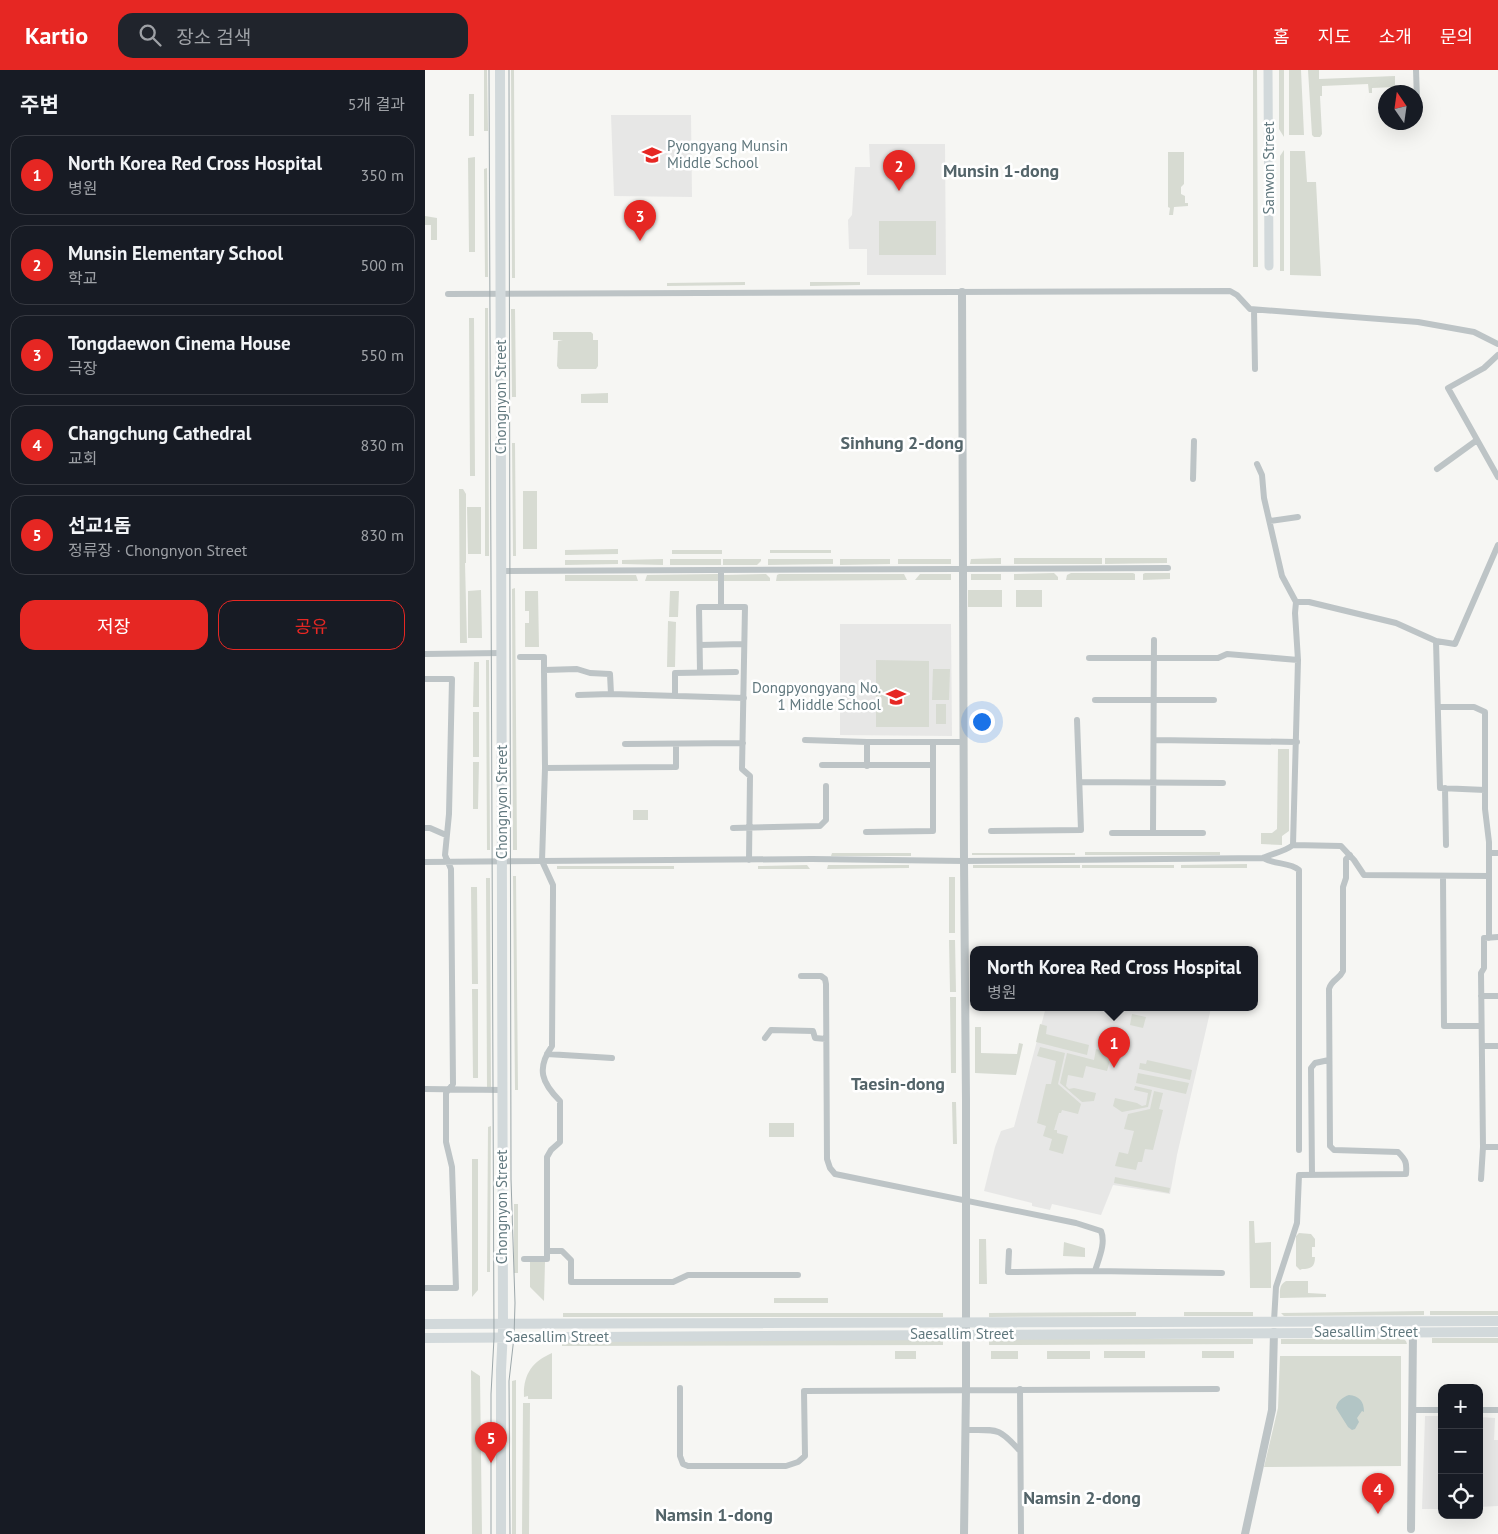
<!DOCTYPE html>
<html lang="ko">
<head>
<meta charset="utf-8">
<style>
  body { margin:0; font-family:"PT Sans","Noto Sans KR",sans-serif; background:#20242c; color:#f1f3f6 }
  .controls { position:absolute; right:15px; bottom:15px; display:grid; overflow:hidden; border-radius:10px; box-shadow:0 5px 20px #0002 }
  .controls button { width:45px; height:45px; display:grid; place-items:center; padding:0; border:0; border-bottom:1px solid #363941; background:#171b24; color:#f1f3f6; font:25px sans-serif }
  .compass { position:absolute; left:953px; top:15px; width:45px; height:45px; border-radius:50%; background:#171b24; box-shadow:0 5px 20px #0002; rotate:347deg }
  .you { position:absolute; left:556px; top:651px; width:18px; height:18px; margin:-12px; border:4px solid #fff; border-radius:50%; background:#1a73e8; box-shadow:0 0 0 8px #1a73e833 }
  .badge { display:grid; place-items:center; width:32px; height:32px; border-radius:50%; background:#e62723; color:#fff; font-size:16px; font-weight:700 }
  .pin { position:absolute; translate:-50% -41px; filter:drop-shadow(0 1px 2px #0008) }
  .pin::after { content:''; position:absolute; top:26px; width:18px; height:15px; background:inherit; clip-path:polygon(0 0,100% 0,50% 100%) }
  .popup { position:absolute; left:545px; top:876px; width:288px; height:65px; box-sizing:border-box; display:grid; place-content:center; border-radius:10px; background:#171b24; filter:drop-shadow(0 1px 4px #0005); font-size:16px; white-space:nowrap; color:#9ea1a6 }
  .popup b { font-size:19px; color:#f1f3f6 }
  .popup::after { content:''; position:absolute; left:50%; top:100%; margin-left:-10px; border:10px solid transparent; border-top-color:#171b24 }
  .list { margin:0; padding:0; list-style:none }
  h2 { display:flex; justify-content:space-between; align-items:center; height:65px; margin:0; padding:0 20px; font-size:21px }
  h2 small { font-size:16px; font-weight:400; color:#9ea1a6 }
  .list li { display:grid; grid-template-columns:32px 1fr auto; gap:15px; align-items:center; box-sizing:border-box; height:80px; margin:0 10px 10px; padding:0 10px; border:1px solid #363941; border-radius:15px }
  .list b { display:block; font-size:19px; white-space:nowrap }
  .list p { margin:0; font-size:16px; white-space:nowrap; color:#9ea1a6 }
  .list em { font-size:16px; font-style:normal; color:#9ea1a6 }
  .actions { display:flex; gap:10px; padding:15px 20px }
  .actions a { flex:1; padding:11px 0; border:1px solid #e62723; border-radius:15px; text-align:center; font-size:18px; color:#e62723 }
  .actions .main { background:#e62723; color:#fff }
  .icon { flex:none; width:28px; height:28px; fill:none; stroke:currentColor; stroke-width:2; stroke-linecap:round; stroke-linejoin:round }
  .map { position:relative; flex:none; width:1073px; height:1464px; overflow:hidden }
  header { display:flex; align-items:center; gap:30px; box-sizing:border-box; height:70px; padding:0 25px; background:#e62723; color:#fff }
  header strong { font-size:24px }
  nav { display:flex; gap:28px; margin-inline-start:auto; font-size:18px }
  .search { width:350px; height:45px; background:#20242c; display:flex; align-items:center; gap:12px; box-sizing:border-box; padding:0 18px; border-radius:15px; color:#9ea1a6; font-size:19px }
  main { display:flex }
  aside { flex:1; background:#171b24 }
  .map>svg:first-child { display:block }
  .built { fill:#e7e7e6 }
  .green { fill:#d7dbd2 }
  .water { fill:#b2c5c5 }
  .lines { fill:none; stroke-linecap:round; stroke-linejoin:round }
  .minor { stroke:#bdc4c6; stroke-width:6 }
  .tertiary { stroke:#bdc4c6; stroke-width:8 }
  .secondary { stroke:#d2d9db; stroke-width:9 }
  .primary { stroke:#d2d9db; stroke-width:10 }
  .tram { stroke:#9ca7aa; stroke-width:1 }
  .labels { text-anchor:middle; stroke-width:5; stroke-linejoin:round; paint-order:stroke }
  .poi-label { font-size:15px; fill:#61787e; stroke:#fff; text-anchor:start }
  .street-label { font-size:15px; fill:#61787e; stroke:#fff }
  .quarter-label { font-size:18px; font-weight:bold; fill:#536469; stroke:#fff }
</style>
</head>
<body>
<header>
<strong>Kartio</strong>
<div class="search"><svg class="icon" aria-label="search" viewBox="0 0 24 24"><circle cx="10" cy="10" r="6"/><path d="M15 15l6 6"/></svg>장소 검색</div>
<nav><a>홈</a><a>지도</a><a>소개</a><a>문의</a></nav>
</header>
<main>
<aside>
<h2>주변<small>5개 결과</small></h2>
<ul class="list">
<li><span class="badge">1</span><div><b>North Korea Red Cross Hospital</b><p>병원</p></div><em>350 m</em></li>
<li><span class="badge">2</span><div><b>Munsin Elementary School</b><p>학교</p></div><em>500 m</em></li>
<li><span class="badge">3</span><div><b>Tongdaewon Cinema House</b><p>극장</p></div><em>550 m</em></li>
<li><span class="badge">4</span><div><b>Changchung Cathedral</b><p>교회</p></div><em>830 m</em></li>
<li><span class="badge">5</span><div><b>선교1돔</b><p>정류장 · Chongnyon Street</p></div><em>830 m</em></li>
</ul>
<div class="actions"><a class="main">저장</a><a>공유</a></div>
</aside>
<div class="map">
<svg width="1073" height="1464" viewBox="0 0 1073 1464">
  <rect width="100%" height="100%" fill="#f6f6f3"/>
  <path class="built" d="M186,45H266L267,127L189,126Z
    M444,74H520L521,205H442V179H424L423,150L427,145L430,97H445Z
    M415,554H526L527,666L415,665Z
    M621,937L786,938L752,1085L745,1124L688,1115L676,1145L627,1134L625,1140L607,1136V1133L559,1121L570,1077L576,1061L589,1057Z
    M1000,1346H1017V1439H997Z
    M1054,1347L1070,1348L1069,1370H1073V1436L1054,1437Z"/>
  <path class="green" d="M59,0H62L63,61H59Z
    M86,0H89L90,208H87Z
    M828,0H832L833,197H828Z
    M854,0H859V67L854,59Z
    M864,0H876L879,65H864Z
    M883,0H894V9L970,6V17L947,18V23H944L943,14L897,16V26H895L897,64L895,67H889L887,65Z
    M44,24H49V66H44Z
    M859,80V201H855V86Z
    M865,81H880L882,112H891L896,206L865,205Z
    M743,82H759V114L756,117V124L760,126V133H763V136L749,137L748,145H744L745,138L743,137Z
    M50,87V182H44L43,88Z
    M62,98L63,207H60L59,99Z
    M0,146L12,148V170H6V155H0Z
    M454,151H511V185H454Z
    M320,212V215L242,216V213Z
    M385,212H435V215L385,216Z
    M60,238H63L64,486H60Z
    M86,239H90L91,327H87Z
    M44,248H49L50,406H45Z
    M128,262H166L168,264V270H173V296L171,299H134L132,296L133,271L138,270H128Z
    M183,323V333H156V324Z
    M87,373H90L91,486H88Z
    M34,419H38L41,424V493H40L42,573H35Z
    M98,421H112V479H98Z
    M42,437H56V484H43Z
    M193,479V484L140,485V480Z
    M247,480H297V484H247Z
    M345,480H406V483H345Z
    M576,488V494H545L546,489Z
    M589,488H677V494H589Z
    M680,488H742V493L680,494Z
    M238,489V495L197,494V490Z
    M245,489H296V495H245Z
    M298,489H336V491L332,495H298Z
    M343,489H408V494L343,495Z
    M415,489H465V494L415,495Z
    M473,489H526V494H473Z
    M140,490H193V494L140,495Z
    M629,503L633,507V510H589V504Z
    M646,503H708L710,504V510H641L642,505Z
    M720,503H745V509L718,510V504Z
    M293,504V511H220L222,505Z
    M341,504L345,508V511H299V505Z
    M354,504H479L482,510L351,511L352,505Z
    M495,504H526V510H490Z
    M546,504H576V510H546Z
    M140,505H211L213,511H140Z
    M90,518L92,780H88L87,519Z
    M56,520L57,568H43V521Z
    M543,520H577V537H543Z
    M591,520H617V537H591Z
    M100,521H113L114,577H100V553H104V541H100Z
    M245,521H254L253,547H244Z
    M243,551L251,552L250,597H242Z
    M61,590H64L65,780H62Z
    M451,590L504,591V657H451Z
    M49,592H54V637H48Z
    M508,599H525L524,630H507Z
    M511,634H521V654H511Z
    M48,642H54V687H48Z
    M853,679H864V761L857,766V775L836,774V763H847L852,759Z
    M48,692H54L53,739H48Z
    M208,740H223V750H208Z
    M660,782H795V785H660Z
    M407,783H486V786H406Z
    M547,783H650V785H547Z
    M822,794V798H756V795Z
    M382,795L385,799H333V796Z
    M403,795H484V798L402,799Z
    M548,795H655V798H548Z
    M657,795H749V798H657Z
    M132,796H249V799H132Z
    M88,806H91L93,1020H90Z
    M524,807H530V863H524Z
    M61,808H65L66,1019H62Z
    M46,817H52L53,914H47Z
    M524,870H530L531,922H525Z
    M47,919H53V1008H48Z
    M525,927H531V1003H526Z
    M707,944L721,947L718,958L705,955Z
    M615,954L622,956L621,964L664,975L662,985L611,972Z
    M550,957H556V983L592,984L594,973L598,974L591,1005L550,1003Z
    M615,977L640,983L633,1014L656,1034L653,1044L637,1040L636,1043H634L629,1060H632V1063L643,1066L638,1084L624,1080L627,1069L618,1066L621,1056L612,1053L621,1014H626L631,991L612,986Z
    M671,979L687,983L682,1001L661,996L658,1008L643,1005L641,1016L644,1019L649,1018L671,1023L669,1031L657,1032L635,1013L642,983L669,990Z
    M722,990L767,1000L765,1010L714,999L715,993L721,994Z
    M713,1003L764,1013L761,1024L711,1013Z
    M710,1016L727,1020L723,1037L697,1042L688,1036L690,1028L712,1033L717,1036L721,1035L723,1023L709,1020Z
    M729,1021L738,1023L734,1039L738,1040L728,1080L720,1079L717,1092H713L711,1100L690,1096L694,1082L703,1084L709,1061L699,1059L703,1044L725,1039Z
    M527,1032H531L532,1074H528Z
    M344,1053H369V1067H344Z
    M66,1056L65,1202H62L63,1057Z
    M47,1089H53V1220L47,1227Z
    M690,1107L745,1118L744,1123L689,1113Z
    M89,1134H93V1203H89Z
    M824,1151H829L830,1173L846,1172V1218H825Z
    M874,1163L886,1164L890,1169V1177H887V1187H890C890,1197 886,1199 877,1199L875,1200L871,1196V1166Z
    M554,1169H561L562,1214H554Z
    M639,1172L660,1178V1187L638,1186Z
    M105,1192H120L119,1231L105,1217Z
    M861,1211H883V1223L901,1224V1227L855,1228C855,1220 854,1215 861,1211Z
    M349,1228H403V1233H349Z
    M999,1241V1245L859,1246L856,1243Z
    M1005,1241H1073V1245H1005Z
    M711,1242V1246L564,1247V1243Z
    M759,1242H828V1246H759Z
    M138,1243H518V1247H138Z
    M977,1268L981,1271L982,1274H856V1269Z
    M1007,1268H1073V1273H1007Z
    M518,1269V1275L137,1276V1270Z
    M564,1269H828V1274L564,1275Z
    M470,1281H491V1289H470Z
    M566,1281H593V1289H566Z
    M622,1281H665V1289H622Z
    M679,1281H720V1288H679Z
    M777,1281H809V1288H777Z
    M127,1283V1329H103V1326L99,1327C98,1306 106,1292 127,1283Z
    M855,1286H976V1396L839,1397L853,1338Z
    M46,1300L55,1306L57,1464H47Z
    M91,1310V1464H87V1311Z
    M98,1333H105L104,1464H97Z"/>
  <path class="water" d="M924,1325C934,1326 939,1331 939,1342L937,1341L932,1348L934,1352L930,1359L927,1360L923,1357L911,1338C912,1331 918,1327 924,1325Z"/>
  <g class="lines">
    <path class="minor" d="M991,0L992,29
      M23,224L805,221L812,225L825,239L993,252L1049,262L1073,274
      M829,240L830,299
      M1073,285L1059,298L1023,318L1073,407
      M1012,399L1052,370
      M768,409L769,371
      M845,451L873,447
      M296,500V537H320L317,699L325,706L324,790
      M76,501L743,498
      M871,532H884L971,553L1011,571L1030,574L1073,475
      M1011,571L1015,718L1060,720
      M275,575L319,574
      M0,584L76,583
      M95,587H119V600L152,599L165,603L185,604L186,624
      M664,588H793L802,584L873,590
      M119,600L120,698
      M275,602L274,537H296
      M0,609H27L24,744L20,785L26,799L28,1014L21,1023V1072L27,1097L31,1218H0
      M153,625L186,624L319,628
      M250,626V603L311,602
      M670,630H789
      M1014,637H1049L1060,642V739L1064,772V868
      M380,670L442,672H538
      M729,670L872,672
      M442,672V696
      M200,674L318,673
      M251,674V697L120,698L117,791L128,815V824L127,976C111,999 117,1013 135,1031V1072L126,1080L122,1087V1181H137L146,1190V1212H248L263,1205H373
      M397,695H508
      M655,712L798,713
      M1020,718L1021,775
      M0,758H5L21,765
      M308,758L395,756L401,750V716
      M566,761L656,760L652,650
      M441,762L508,761V673
      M687,763H778
      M728,763L729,570
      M868,775L916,776L929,790L939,805L1064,806
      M1064,783H1073
      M838,788C850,795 865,792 874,800V1080
      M0,792L387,789L539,791L838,788C848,783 859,782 868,775L873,590L870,543L871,532L857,506L839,428L837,405L832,394
      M1018,806L1019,956H1056
      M376,906H396L400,909L401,914L402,1089L405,1098L410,1104L651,1153L676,1161C681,1173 674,1188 670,1201
      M1056,926H1073
      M340,968L346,960L388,961L390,968L401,969
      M1057,976H1073
      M122,984L187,988
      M0,1019L77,1020
      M1058,1077H1073
      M887,1105L886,998L890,993L904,990
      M1056,1109L1058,1077L1056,903L1059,898V868L1073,867
      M584,1181L583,1202L670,1201L797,1203
      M99,1189H122V1181
      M849,1251L851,1217L872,1153L874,1105L981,1104C982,1093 981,1090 973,1082L909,1080L905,1076L904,919C907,909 914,910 918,901V817L921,808V789L925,785
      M255,1318V1386L258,1394L263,1396H361L373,1392L380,1386L379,1321L792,1319
      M595,1319L596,1464
      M987,1340H1017
      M1054,1340H1073
      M541,1360C573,1360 573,1357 595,1381"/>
    <path class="tertiary" d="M537,222L539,791L541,1029V1319L539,1464
      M986,1459L988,1262
      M820,1464L847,1340L849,1262"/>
    <path class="secondary" d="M843,0L844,196"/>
    <path class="primary" d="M75,0L78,1259L76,1300V1464
      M0,1254L1073,1251
      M0,1268L1073,1262"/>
    <path class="tram" d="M64,0L69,1268L66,1324V1464
      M84,0L86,1109L90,1233L89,1267L84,1311L85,1464"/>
  </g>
  <defs>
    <symbol id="school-bare" viewBox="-9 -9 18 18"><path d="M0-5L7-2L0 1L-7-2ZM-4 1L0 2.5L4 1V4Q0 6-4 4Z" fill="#e62723" stroke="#fff" stroke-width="2.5" paint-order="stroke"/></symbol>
  </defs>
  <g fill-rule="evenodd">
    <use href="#school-bare" x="213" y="71" width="28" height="28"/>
    <use href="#school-bare" x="457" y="613" width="28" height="28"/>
  </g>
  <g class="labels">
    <g class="poi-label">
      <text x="242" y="81">Pyongyang Munsin<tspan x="242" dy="17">Middle School</tspan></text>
      <text x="456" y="623" text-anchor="end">Dongpyongyang No.<tspan x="456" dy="17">1 Middle School</tspan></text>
    </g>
    <g class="street-label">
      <text transform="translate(844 98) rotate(-90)" y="5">Sanwon Street</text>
      <text transform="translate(76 327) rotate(-90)" y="5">Chongnyon Street</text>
      <text transform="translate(77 732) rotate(-90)" y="5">Chongnyon Street</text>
      <text transform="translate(77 1137) rotate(-90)" y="5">Chongnyon Street</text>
      <text x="941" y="1267">Saesallim Street</text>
      <text x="537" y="1269">Saesallim Street</text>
      <text x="132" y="1272">Saesallim Street</text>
    </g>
    <g class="quarter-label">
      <text x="576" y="107">Munsin 1-dong</text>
      <text x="477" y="379">Sinhung 2-dong</text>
      <text x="473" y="1020">Taesin-dong</text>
      <text x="657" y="1434">Namsin 2-dong</text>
      <text x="289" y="1451">Namsin 1-dong</text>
    </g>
  </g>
</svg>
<div class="controls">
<button>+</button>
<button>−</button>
<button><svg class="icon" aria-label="locate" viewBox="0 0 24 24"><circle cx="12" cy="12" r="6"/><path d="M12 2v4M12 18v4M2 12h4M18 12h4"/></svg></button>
</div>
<svg class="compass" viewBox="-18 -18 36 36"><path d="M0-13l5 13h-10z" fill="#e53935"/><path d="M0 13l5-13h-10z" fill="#9ea1a6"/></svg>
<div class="you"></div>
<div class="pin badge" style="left:689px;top:998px">1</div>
<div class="popup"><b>North Korea Red Cross Hospital</b>병원</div>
<div class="pin badge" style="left:474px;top:121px">2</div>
<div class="pin badge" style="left:215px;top:171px">3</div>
<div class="pin badge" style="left:953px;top:1444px">4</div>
<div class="pin badge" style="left:66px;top:1393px">5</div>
</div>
</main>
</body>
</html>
